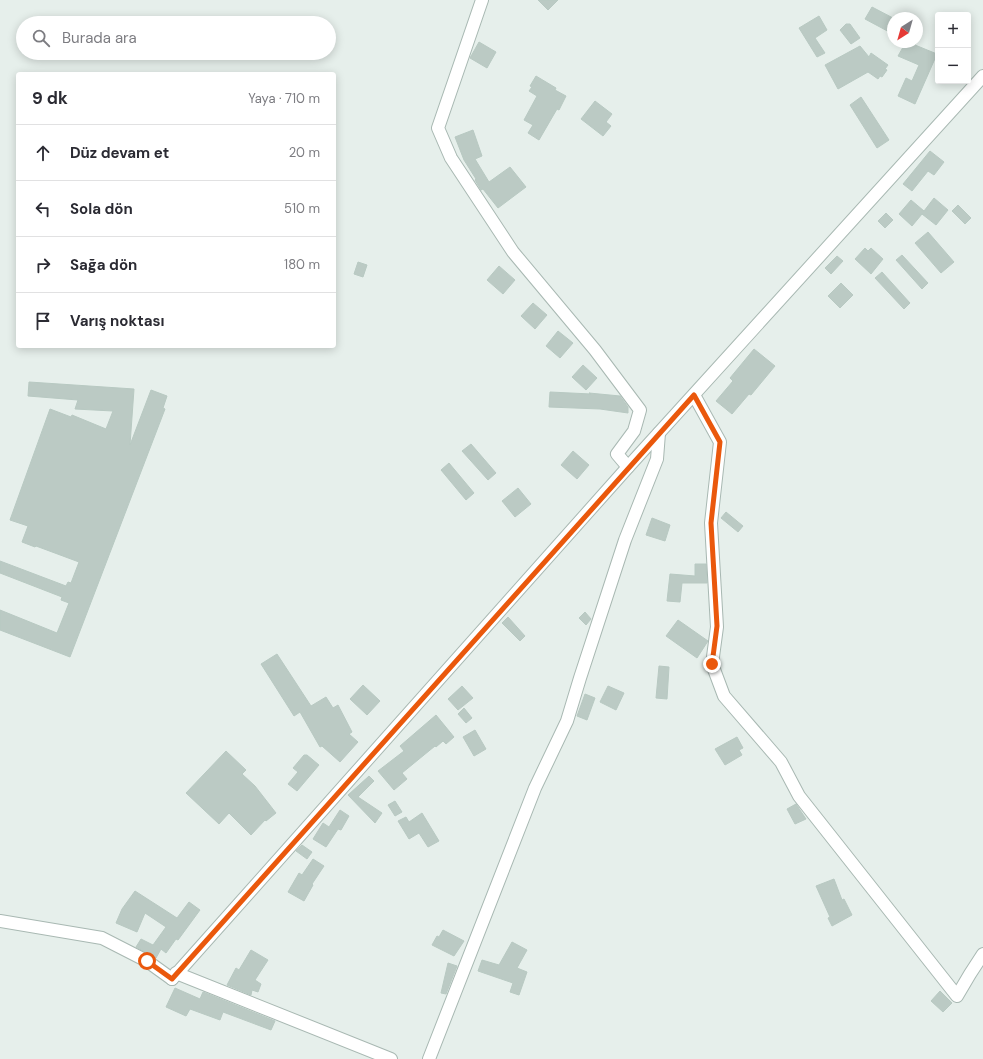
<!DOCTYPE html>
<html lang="tr">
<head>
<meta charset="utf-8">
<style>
  body { margin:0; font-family:"DM Sans",sans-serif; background:#f2f2f3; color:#2b2b33 }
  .controls { position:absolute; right:12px; top:12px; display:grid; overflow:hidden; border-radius:4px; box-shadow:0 2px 10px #0003 }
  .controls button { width:36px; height:36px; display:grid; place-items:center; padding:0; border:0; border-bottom:1px solid #e1e1e2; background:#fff; color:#2b2b33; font:20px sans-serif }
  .compass { position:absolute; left:887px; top:12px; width:36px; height:36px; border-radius:50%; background:#fff; box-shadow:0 2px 10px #0003; rotate:217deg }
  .stop { position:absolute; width:12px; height:12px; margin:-9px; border:3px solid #ea580c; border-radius:50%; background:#fff }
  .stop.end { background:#ea580c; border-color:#fff; box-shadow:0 1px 4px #0008 }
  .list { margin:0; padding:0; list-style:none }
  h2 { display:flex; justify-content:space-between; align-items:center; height:52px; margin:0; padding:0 16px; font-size:17px }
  h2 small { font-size:13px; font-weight:400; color:#7c7c81 }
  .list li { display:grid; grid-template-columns:26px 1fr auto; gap:12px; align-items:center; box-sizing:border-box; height:56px; padding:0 16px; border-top:1px solid #e1e1e2 }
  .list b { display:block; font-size:15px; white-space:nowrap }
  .list em { font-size:13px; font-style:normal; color:#7c7c81 }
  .icon { flex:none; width:22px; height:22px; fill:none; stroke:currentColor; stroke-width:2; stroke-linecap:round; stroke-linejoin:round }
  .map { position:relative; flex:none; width:983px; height:1059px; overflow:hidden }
  .search { position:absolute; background:#fff; box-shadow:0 2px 10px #0003; left:16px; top:16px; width:320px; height:44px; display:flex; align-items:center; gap:10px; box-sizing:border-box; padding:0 14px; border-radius:22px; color:#7c7c81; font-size:15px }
  .panel { position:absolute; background:#fff; box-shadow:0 2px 10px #0003; left:16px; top:72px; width:320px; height:276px; border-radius:4px }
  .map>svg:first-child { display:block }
  .building { fill:#bbcac4; stroke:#b8c9c2 }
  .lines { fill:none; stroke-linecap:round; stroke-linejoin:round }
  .minor-casing { stroke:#a8b8b2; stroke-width:14 }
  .tertiary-casing { stroke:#a8b8b2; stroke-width:14 }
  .minor { stroke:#fff; stroke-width:12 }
  .tertiary { stroke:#fff; stroke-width:12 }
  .route { stroke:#ea580c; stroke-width:5 }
</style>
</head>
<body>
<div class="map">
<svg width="983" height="1059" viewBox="0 0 983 1059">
  <rect width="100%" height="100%" fill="#e6efeb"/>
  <path class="building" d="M538,0H558L548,10Z
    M872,7L893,18V34L865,19Z
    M819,16L827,30L815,38L825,53L817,57L799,28Z
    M846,24H850L860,38L851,44L840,30Z
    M479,42L496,52L487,68L470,58Z
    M906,42H917L915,45L937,54L915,104L898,96L906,78L912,81L919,65L898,56Z
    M860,46L869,57L871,53L888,65L885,69L887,70L882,77L880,76L878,79L868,72L838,89L825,65Z
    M536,76L556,88L555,90L566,96L559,110L557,109L539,140L528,133L533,125L524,120L537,96L529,91L532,87L530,86Z
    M861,97L889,140L877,148L850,105Z
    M595,101L612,114L606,122L611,126L603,136L581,119Z
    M473,130L482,156L475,159L489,182L510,167L526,187L498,208L483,189L481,190L475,180L476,179L464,160L455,137Z
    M930,151L944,162L934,175L928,171L912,191L903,184Z
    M934,198L948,210L936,225L922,214L912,226L899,214L911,200L924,211Z
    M958,205L971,218L965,224L952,211Z
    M886,213L893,220L885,228L878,221Z
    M928,232L954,262L941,273L915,243Z
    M865,248L868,251L871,248L883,259L871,274L855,259Z
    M902,255L928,283L922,289L896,260Z
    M837,256L843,261L831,274L825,268Z
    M358,262L367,265L363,277L354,274Z
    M499,266L515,280L503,294L487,280Z
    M882,272L910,303L904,309L875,278Z
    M841,283L853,295L840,308L828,296Z
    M533,303L547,315L535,329L521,316Z
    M558,331L573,343L560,358L546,346Z
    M754,349L775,366L751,395L749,394L732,414L716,401L733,381L730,378Z
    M583,365L597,378L586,390L572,377Z
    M29,382L134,389L130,445L151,390L167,396L163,408L165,409L70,657L0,630V610L57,633L69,603L61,600L62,597L0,573V561L66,586L68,582L71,583L79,562L36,546L35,547L22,542L28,526L10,520L50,409L71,417L72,415L106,429L113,411L75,409L78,400L28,396Z
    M550,392L591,394L589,393L620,396L628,407V413L600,409L549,407Z
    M471,444L496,473L488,480L462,451Z
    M573,451L589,465L577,479L561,465Z
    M449,463L474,493L466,500L441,470Z
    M518,488L531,504L515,517L502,501Z
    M726,512L743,526L738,532L721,518Z
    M652,518L670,525L665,541L646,535Z
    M695,564H706L707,583H682L680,602L667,601L670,574L695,576Z
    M585,612L591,619L586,625L579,618Z
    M508,617L525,636L520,641L502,623Z
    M678,620L708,641L697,658L666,636Z
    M277,654L311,706L326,697L333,708L338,705L352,732L349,734L358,742L340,762L322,746L320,747L300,712L294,716L261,664Z
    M659,666L669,667L667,699L656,698Z
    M363,685L380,701L367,715L350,699Z
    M462,686L473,698L458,710L448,699Z
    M608,686L624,693L616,710L600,702Z
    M585,694L595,698L587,720L577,716Z
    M464,708L472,718L466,723L458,714Z
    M436,715L454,737L446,744L443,741L436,747L435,746L402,773L407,779L394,790L378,771L404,751L400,746Z
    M475,730L486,749L474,756L463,737Z
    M737,737L743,748L739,750L742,755L725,765L715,749Z
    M226,751L246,770L242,774L255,786L276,813L266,821L265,820L251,835L229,813L219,824L186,793Z
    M304,755H307L319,765L297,791L288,784L298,772L293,768Z
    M369,776L374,781L358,797L382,813L375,823L348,795Z
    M395,801L402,812L395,816L388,805Z
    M796,804L806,819L795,824L787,809Z
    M340,810L349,816L341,830L338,829L326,847L313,839L323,823L329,827Z
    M422,813L439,841L428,847L419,833L409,839L398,821L406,817L409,822Z
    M302,845L312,852L307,859L296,851Z
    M313,859L324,866L312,884L313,885L304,901L288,892L299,873L302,875Z
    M834,879L842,900L844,899L852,915L832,926L828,918L830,917L816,886Z
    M135,891L177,918L189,902L200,910L178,940L176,939L166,953L161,949L156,958L136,947L141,939L153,945L166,927L145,913L137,932L116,923L122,909Z
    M443,930L464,941L454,956L432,945L437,936L439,937Z
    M512,942L527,950L517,968L527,972L519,995L510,992L513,983L478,971L482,960L499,965Z
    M251,950L268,960L255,980L261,984L258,992L252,990L251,995L227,985L236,968L239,970Z
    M448,963L457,966L446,994L441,993Z
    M175,988L200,999L203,992L275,1021L271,1030L223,1012L220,1020L190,1009L186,1016L166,1007Z
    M940,991L952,1003L943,1012L931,1001Z"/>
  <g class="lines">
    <defs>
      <path id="minor" d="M482,0L438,128L451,158L513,252L595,350L640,410L634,431L617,454L628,467
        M694,395L720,442L711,523L717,627L712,664L724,696L781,762L799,796L957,996L970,974L983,954
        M0,921L102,938L147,961L172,979
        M176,973L391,1059
        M429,1059L535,788L567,721L580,678L625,540L657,459L659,433"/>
      <path id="tertiary" d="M172,979L628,467L983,76"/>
    </defs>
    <use href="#minor" class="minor-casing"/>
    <use href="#tertiary" class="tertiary-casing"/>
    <use href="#minor" class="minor"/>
    <use href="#tertiary" class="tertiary"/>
  </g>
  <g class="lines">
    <path class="route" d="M147,961L172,979L694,395L720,442L711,523L717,626L712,664"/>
  </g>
</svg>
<div class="controls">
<button>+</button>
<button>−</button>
</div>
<svg class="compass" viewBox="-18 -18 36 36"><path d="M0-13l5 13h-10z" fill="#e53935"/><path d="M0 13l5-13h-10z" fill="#7c7c81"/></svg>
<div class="stop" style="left:147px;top:961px"></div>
<div class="stop end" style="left:712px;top:664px"></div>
<div class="search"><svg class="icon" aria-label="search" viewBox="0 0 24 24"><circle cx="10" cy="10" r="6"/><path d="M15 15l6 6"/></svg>Burada ara</div>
<section class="panel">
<h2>9 dk<small>Yaya · 710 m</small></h2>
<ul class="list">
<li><svg class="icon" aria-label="ahead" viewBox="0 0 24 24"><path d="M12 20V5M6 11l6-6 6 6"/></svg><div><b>Düz devam et</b></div><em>20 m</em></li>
<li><svg class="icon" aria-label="left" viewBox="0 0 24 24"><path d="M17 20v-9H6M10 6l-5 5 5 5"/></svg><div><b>Sola dön</b></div><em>510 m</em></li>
<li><svg class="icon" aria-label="right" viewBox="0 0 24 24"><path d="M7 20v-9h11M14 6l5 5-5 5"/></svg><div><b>Sağa dön</b></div><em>180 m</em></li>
<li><svg class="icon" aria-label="arrive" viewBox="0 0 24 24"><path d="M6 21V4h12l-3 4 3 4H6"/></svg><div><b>Varış noktası</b></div></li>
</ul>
</section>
</div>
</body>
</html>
